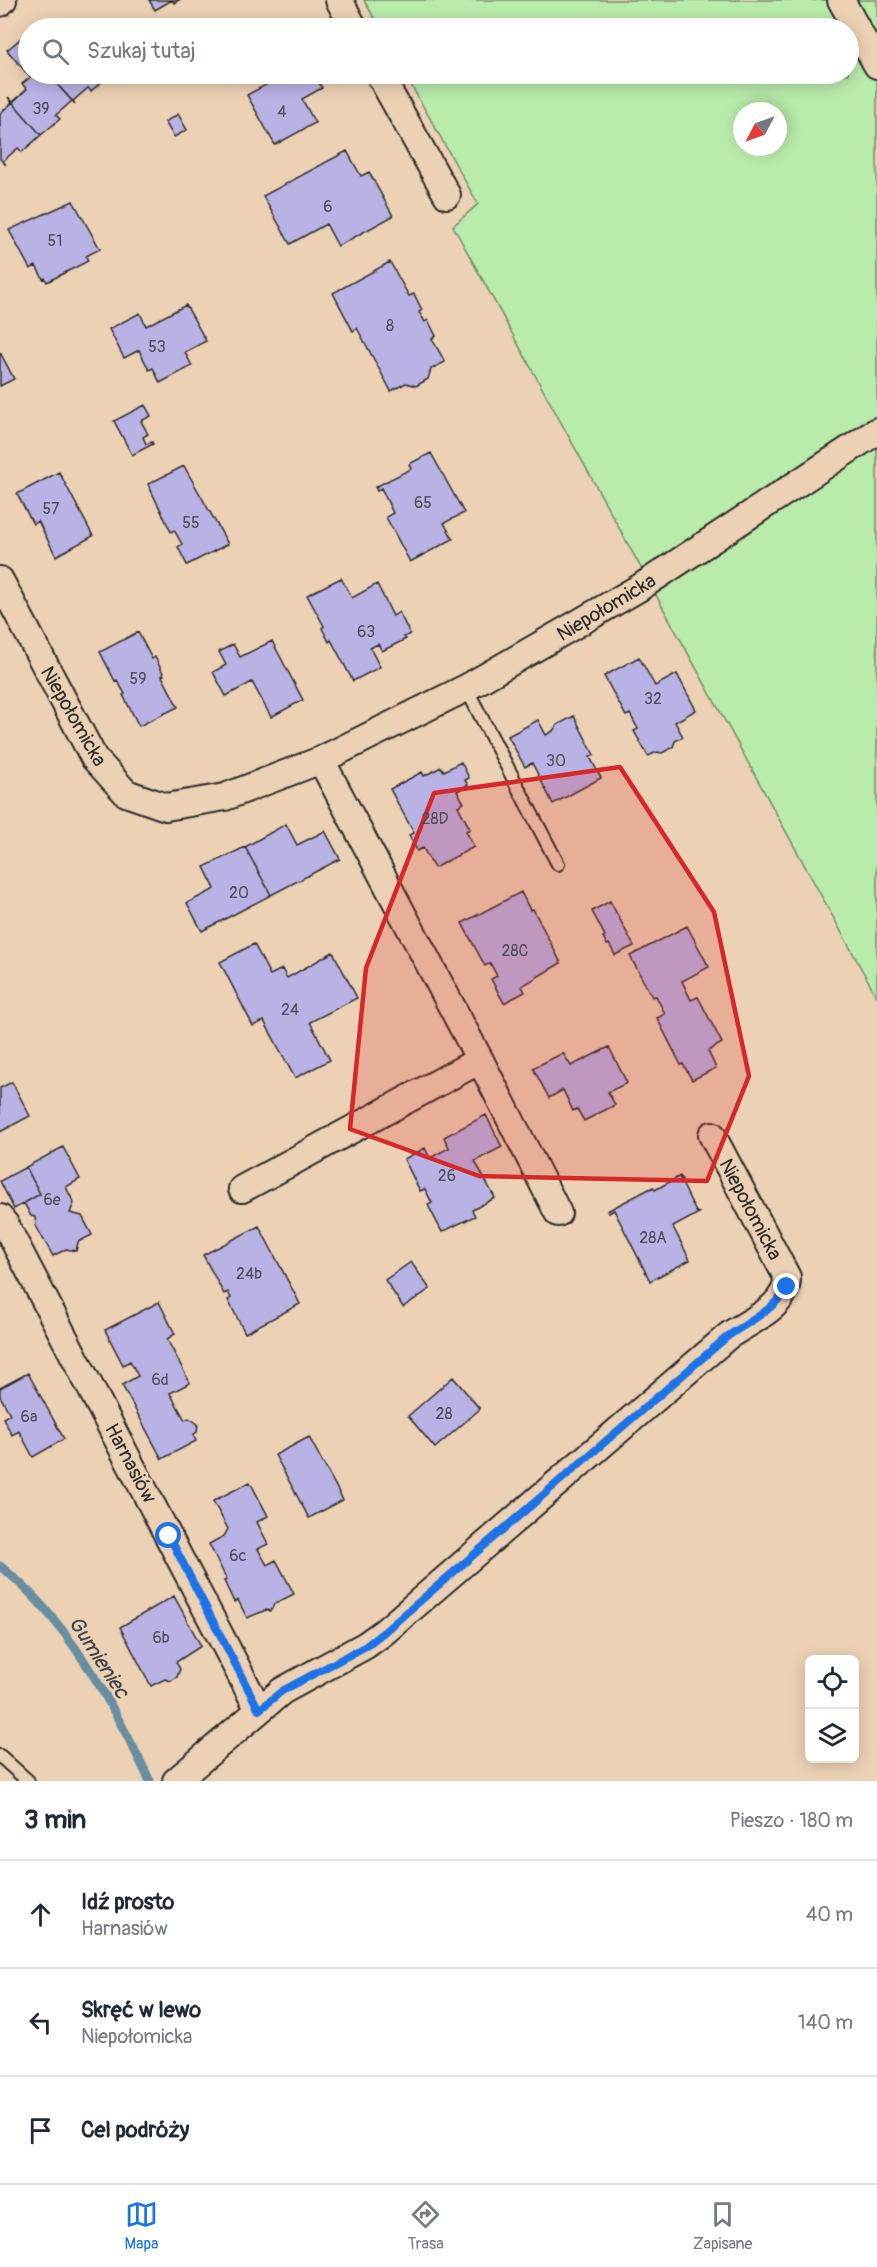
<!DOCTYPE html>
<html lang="pl">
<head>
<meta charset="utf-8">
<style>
  body { margin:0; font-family:Pangolin,sans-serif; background:#f2f2f3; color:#1f2937 }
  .controls { position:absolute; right:18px; bottom:18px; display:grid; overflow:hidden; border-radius:9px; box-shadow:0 3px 15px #0003 }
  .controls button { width:54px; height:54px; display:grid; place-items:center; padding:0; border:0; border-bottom:2px solid #e0e1e3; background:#fff; color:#1f2937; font:30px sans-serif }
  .compass { position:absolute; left:733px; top:102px; width:54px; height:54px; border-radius:50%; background:#fff; box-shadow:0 3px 15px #0003; rotate:229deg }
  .stop { position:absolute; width:18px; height:18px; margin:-14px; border:4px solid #1a73e8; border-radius:50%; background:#fff }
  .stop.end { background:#1a73e8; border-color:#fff; box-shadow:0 2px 6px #0008 }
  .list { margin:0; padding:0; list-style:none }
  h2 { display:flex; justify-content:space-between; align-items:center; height:78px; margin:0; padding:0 24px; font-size:26px }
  h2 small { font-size:20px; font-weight:400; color:#747a83 }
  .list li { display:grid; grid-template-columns:39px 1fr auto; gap:18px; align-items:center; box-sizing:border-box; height:108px; padding:0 24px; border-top:2px solid #e0e1e3 }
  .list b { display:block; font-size:22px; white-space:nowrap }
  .list p { margin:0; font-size:20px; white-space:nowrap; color:#747a83 }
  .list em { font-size:20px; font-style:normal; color:#747a83 }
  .icon { flex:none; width:33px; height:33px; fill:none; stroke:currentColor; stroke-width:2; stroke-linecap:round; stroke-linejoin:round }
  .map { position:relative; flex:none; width:877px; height:1781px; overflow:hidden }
  .search { position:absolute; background:#fff; box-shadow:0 3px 15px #0003; left:18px; right:18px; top:18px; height:66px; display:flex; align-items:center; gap:15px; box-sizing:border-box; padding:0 21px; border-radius:33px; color:#747a83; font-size:22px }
  .sheet { height:402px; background:#fff }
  nav { display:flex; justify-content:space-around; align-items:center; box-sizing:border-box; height:84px; border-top:2px solid #e0e1e3; background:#fff; font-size:16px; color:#747a83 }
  nav a { display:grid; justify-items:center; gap:3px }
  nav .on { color:#1a73e8 }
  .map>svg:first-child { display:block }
  .grass { fill:#b9ebab; stroke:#728b6b; stroke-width:1.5; fill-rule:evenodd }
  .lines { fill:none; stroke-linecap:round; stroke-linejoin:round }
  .stream { stroke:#688ea2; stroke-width:9 }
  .building { fill:#b9b3e5; stroke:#2b2b2b; stroke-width:1.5 }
  .lane-casing { stroke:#2b2b2b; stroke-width:16 }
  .street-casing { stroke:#2b2b2b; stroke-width:30 }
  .lane { stroke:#edd1b4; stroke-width:12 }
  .street { stroke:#edd1b4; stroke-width:26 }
  .route { stroke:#1a73e8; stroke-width:8 }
  .marked { fill:#d62828; fill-opacity:0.2; stroke:#d62828; stroke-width:4.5; stroke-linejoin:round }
  .labels { text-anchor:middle; stroke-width:5; stroke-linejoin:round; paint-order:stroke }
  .number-label { font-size:16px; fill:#4e4d5a }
  .street-label { font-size:20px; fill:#2b2b2b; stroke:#edd1b4 }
  .water-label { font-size:21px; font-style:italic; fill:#3a4449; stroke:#edd1b4 }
</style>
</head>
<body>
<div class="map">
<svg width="877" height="1781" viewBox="0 0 877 1781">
  <rect width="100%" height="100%" fill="#edd1b4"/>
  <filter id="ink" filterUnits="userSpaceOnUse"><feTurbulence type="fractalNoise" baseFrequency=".0167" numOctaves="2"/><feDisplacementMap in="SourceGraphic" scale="12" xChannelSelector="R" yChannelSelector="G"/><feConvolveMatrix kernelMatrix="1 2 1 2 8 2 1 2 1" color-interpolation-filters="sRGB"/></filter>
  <g filter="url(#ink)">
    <path class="grass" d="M364,0H877V997L453,226L478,204L405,74H848V28H380ZM742,111H778V147H742Z"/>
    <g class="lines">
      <path class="stream" d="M0,1566C68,1619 113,1705 150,1781"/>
    </g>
    <path class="building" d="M149,0H179L174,3L172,0L155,10Z
      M28,31V51L19,40Z
      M19,40L28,51V74H34L30,77L7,50Z
      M34,74H48L72,101L56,115L60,119L41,135L8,97L13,102L27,89L22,84Z
      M48,74H111L91,91L88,88L73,101L75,104Z
      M286,74H314L322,88L302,99L315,123L275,145L247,95Z
      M8,97L41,135L22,152L18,148L3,161L6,165L0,159V113L12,103Z
      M178,114L187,130L174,137L165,122Z
      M347,151L361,176L369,172L393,216L338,246L326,224L290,244L263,196Z
      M73,201L100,249L86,256L88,261L47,282L45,278L43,279L36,266L30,269L9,230Z
      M390,262L409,296L414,294L422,310L419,312L425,322L428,320L436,336L432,339L445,362L431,369L428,379L416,386L406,383L391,391L357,328L353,331L333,293Z
      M186,305L206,341L185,352L192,366L160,383L153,368L149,370L139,350L124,358L109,329L140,313L146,326Z
      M0,352L14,379L0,386Z
      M145,405L151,416L141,421L148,434L143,437L146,444L152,442L153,444L132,455L114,421Z
      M431,453L464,513L444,523L453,539L410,562L386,517L393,513L381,488L377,491L375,487L411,469L409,464Z
      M184,466L228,544L187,565L178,547L182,544L174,530L171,532L148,484Z
      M59,472L93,536L56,556L38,521L33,524L17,494Z
      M341,578L352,598L377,584L393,616L399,612L410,634L404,637L406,639L382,651L378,644L370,648L380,667L353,681L331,640L329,642L322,628L324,626L307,595Z
      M138,632L152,659L155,657L164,675L162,676L178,707L139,726L123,695L125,694L117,680L115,681L100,652Z
      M272,641L303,700L271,717L252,682L226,696L213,672L226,665L219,652L233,644L240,657Z
      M639,657L655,686L677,674L696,710L675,722L683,737L675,741L673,747L662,753L657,752L648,756L634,731L638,729L630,714L626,716L604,676Z
      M574,716L594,755L590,757L601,778L553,804L532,763L525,767L508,736L538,720L546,735L553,731L557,725Z
      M461,762L469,778L465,780L468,785L457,791L464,803L458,806L470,829L466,831L474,847L434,868L423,848L417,851L409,835L414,833L390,789L422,772L424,776L441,767L444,771Z
      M286,824L297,845L325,831L340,859L271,895L245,847Z
      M245,847L271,895L202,931L187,903L215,889L204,867Z
      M521,892L530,910L533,909L561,963L522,986L525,992L504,1003L491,979L497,976L490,963L485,966L462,923Z
      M610,901L634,946L615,955L609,944L607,945L603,937L605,936L592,911Z
      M687,926L709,967L682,981L691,1000L698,997L722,1043L708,1051L716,1068L692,1080L683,1064L681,1065L657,1018L665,1014L656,996L652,997L630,956Z
      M254,944L270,975L282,969L287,978L333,952L357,998L310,1022L330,1060L295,1078L264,1021L253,1026L220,962Z
      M609,1047L627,1083L608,1092L615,1105L584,1121L577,1109L573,1111L563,1090L549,1098L533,1068L563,1053L571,1066Z
      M12,1082L30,1116L0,1132V1088Z
      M486,1115L502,1147L475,1161L495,1198L472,1210L475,1216L442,1232L428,1205L432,1203L425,1189L420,1191L404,1159L425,1148L430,1158L449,1148L444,1137Z
      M63,1147L80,1179L66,1187L74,1203L70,1213L82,1216L92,1235L78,1242L76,1251L66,1249L53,1256L36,1226L35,1217L31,1216L24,1203L40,1194L26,1167Z
      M26,1167L40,1194L14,1209L0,1181Z
      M680,1176L682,1179H680L696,1212L699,1213L673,1227L690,1260L650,1281L614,1210L609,1213L607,1211L653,1187L655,1190Z
      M259,1226L300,1304L245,1333L228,1300L231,1298L228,1292L224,1294L203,1255Z
      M411,1262L430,1289L403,1307L385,1280Z
      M159,1302L175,1334L167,1339L190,1383L170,1393L185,1420L189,1418L198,1424L197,1432L193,1435L196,1441L162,1459L122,1385L138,1376L130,1361L123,1365L105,1330Z
      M28,1373L64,1439L33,1457L19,1431L12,1435L3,1418L10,1414L0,1396V1388Z
      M453,1377L480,1409L435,1448L408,1416Z
      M309,1437L343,1500L309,1518L275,1455Z
      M250,1482L268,1516L257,1522L268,1544L258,1549L267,1565L276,1560L294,1594L274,1604L271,1611L266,1610L247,1618L238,1600L234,1602L224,1581L227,1580L209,1544L224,1536L228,1529L213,1501Z
      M174,1596L201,1646L176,1662L180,1669L177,1677L171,1681L165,1679L151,1686L120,1627Z"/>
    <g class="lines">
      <defs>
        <path id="lane" d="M466,688L558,864
          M0,1756L28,1781"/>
        <path id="street" d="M339,0L354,28
          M841,0L877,65
          M0,3L3,0
          M379,74L447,195
          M0,580L94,758L126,793L166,807L225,797L321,760L466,688L639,588L877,431
          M321,760L480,1060L558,1213
          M242,1189L480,1060
          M0,1218L5,1224L259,1710
          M176,1781L282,1691L366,1645L384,1632L728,1336C749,1321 788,1307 787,1277L712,1135"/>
      </defs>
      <use href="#lane" class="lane-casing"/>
      <use href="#street" class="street-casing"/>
      <use href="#lane" class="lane"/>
      <use href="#street" class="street"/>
    </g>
  </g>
  <g class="lines" filter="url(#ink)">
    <path class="route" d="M169,1536L259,1710L282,1691L366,1646L384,1632L728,1336C749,1321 774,1311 787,1287"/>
  </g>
  <path class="marked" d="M620,767L714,912L749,1076L707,1181L479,1176L350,1129L366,968L434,793Z"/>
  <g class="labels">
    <g class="number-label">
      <text x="41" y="114">39</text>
      <text x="282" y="117">4</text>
      <text x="328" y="212">6</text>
      <text x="55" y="246">51</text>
      <text x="390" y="331">8</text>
      <text x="157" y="352">53</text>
      <text x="423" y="508">65</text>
      <text x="51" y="514">57</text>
      <text x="191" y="528">55</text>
      <text x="366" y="637">63</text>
      <text x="138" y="684">59</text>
      <text x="653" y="704">32</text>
      <text x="556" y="766">30</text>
      <text x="435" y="824">28D</text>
      <text x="239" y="898">20</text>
      <text x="515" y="956">28C</text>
      <text x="290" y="1015">24</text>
      <text x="447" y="1181">26</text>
      <text x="52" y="1205">6e</text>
      <text x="653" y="1243">28A</text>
      <text x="249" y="1279">24b</text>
      <text x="160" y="1385">6d</text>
      <text x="444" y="1419">28</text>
      <text x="29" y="1422">6a</text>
      <text x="238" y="1561">6c</text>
      <text x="161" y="1643">6b</text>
    </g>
    <g class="street-label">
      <text transform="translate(606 607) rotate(-31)" y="7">Niepołomicka</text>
      <text transform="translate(74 716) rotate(60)" y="7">Niepołomicka</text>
      <text transform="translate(751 1209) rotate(62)" y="7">Niepołomicka</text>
      <text transform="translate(131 1463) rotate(62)" y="7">Harnasiów</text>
    </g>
    <g class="water-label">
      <text transform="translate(99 1657) rotate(57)" y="7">Gumieniec</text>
    </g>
  </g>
</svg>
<div class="controls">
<button><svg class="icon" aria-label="locate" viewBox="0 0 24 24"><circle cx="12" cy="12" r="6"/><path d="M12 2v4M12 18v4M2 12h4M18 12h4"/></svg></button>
<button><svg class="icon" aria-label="layers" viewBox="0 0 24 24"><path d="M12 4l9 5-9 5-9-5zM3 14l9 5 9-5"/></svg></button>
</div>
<svg class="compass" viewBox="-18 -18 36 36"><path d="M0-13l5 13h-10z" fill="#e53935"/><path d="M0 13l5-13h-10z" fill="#747a83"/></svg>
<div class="stop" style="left:169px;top:1536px"></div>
<div class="stop end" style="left:787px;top:1287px"></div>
<div class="search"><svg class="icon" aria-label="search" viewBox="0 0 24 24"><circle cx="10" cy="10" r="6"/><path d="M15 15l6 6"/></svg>Szukaj tutaj</div>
</div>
<section class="sheet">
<h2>3 min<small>Pieszo · 180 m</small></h2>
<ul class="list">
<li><svg class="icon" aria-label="ahead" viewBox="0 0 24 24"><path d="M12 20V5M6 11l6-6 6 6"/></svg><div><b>Idź prosto</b><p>Harnasiów</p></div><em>40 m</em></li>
<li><svg class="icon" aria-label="left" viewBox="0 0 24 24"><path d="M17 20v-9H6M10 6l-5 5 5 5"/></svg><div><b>Skręć w lewo</b><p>Niepołomicka</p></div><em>140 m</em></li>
<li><svg class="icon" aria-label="arrive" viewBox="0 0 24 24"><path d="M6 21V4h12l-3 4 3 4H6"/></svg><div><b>Cel podróży</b></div></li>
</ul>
</section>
<nav>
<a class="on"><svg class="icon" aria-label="map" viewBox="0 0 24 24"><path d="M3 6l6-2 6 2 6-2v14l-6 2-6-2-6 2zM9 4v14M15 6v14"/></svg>Mapa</a>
<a><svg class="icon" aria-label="directions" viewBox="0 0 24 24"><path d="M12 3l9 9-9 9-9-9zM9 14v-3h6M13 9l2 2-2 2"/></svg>Trasa</a>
<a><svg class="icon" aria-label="saved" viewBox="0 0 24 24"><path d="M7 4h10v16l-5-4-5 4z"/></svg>Zapisane</a>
</nav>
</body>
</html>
